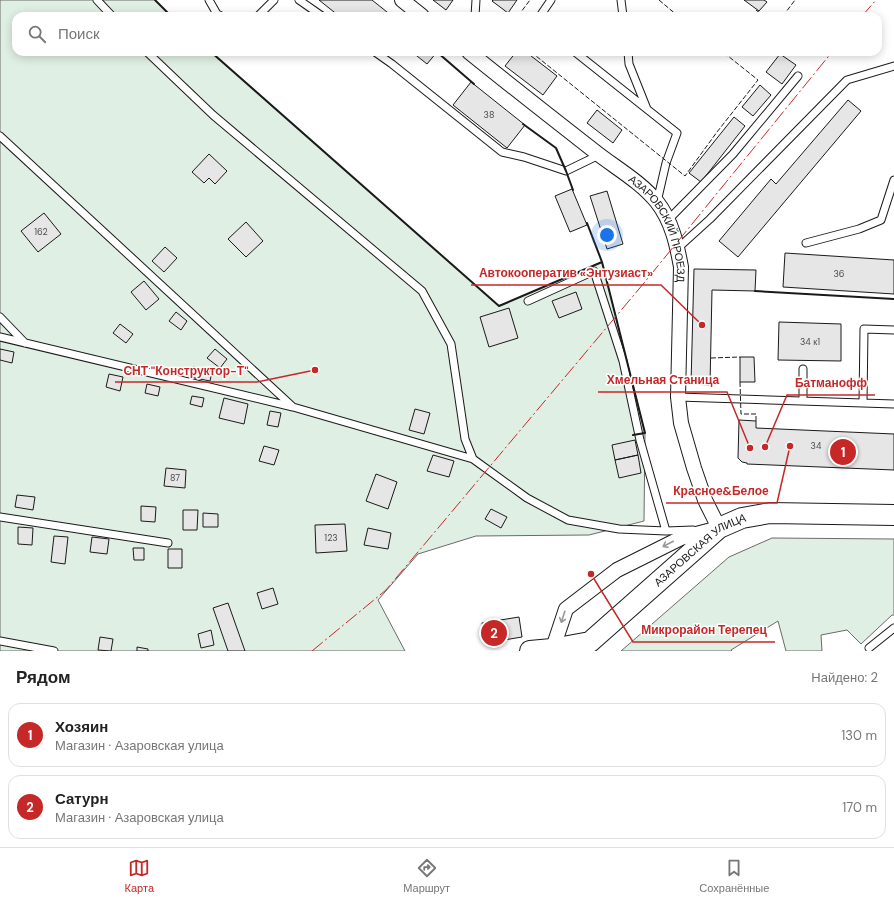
<!DOCTYPE html>
<html lang="ru">
<head>
<meta charset="utf-8">
<style>
  body { margin:0; font-family:"DM Sans",sans-serif; background:#f2f2f2; color:#222 }
  .you { position:absolute; left:607px; top:235px; width:14px; height:14px; margin:-10px; border:3px solid #fff; border-radius:50%; background:#1a73e8; box-shadow:0 0 0 6px #1a73e833 }
  .badge { display:grid; place-items:center; width:26px; height:26px; border-radius:50%; background:#c62828; color:#fff; font-size:13px; font-weight:700 }
  .pin { position:absolute; translate:-50% -50%; border:2px solid #fff; box-shadow:0 1px 4px #0006 }
  .list { margin:0; padding:0; list-style:none }
  h2 { display:flex; justify-content:space-between; align-items:center; height:52px; margin:0; padding:0 16px; font-size:17px }
  h2 small { font-size:13px; font-weight:400; color:#767676 }
  .list li { display:grid; grid-template-columns:26px 1fr auto; gap:12px; align-items:center; box-sizing:border-box; height:64px; margin:0 8px 8px; padding:0 8px; border:1px solid #e0e0e0; border-radius:12px }
  .list b { display:block; font-size:15px; white-space:nowrap }
  .list p { margin:0; font-size:13px; white-space:nowrap; color:#767676 }
  .list em { font-size:13px; font-style:normal; color:#767676 }
  .icon { flex:none; width:22px; height:22px; fill:none; stroke:currentColor; stroke-width:2; stroke-linecap:round; stroke-linejoin:round }
  .map { position:relative; flex:none; width:894px; height:651px; overflow:hidden }
  .search { position:absolute; background:#fff; box-shadow:0 2px 10px #0003; left:12px; right:12px; top:12px; height:44px; display:flex; align-items:center; gap:10px; box-sizing:border-box; padding:0 14px; border-radius:12px; color:#767676; font-size:15px }
  .sheet { height:196px; background:#fff }
  nav { display:flex; justify-content:space-around; align-items:center; box-sizing:border-box; height:56px; border-top:1px solid #e0e0e0; background:#fff; font-size:11px; color:#767676 }
  nav a { display:grid; justify-items:center; gap:2px }
  nav .on { color:#c62828 }
  .map>svg:first-child { display:block }
  .green { fill:#e0efe3; stroke:#6a6a6a }
  .building { fill:#e6e6e6; stroke:#1a1a1a }
  .lines { fill:none; stroke-linecap:round; stroke-linejoin:round }
  .lane-casing { stroke:#1a1a1a; stroke-width:9 }
  .street-casing { stroke:#1a1a1a; stroke-width:16 }
  .secondary-casing { stroke:#1a1a1a; stroke-width:22 }
  .lane { stroke:#fff; stroke-width:7 }
  .street { stroke:#fff; stroke-width:14 }
  .secondary { stroke:#fff; stroke-width:20 }
  .fence { stroke:#1a1a1a; stroke-width:1; stroke-dasharray:5 2; stroke-linecap:butt }
  .wall { stroke:#1a1a1a; stroke-width:2 }
  .power { stroke:#c62828; stroke-width:1; stroke-dasharray:14 3 2 3; stroke-linecap:butt }
  .oneway { stroke:#989898 }
  .labels { text-anchor:middle; stroke-width:3; stroke-linejoin:round; paint-order:stroke }
  .number-label { font-size:9px; fill:#4d4d4d }
  .street-label { font-size:11px; fill:#1a1a1a; stroke:#fff }
  .leader { fill:none; stroke:#c62828; stroke-width:1.5 }
  .callout-dot { fill:#c62828; stroke:#fff; stroke-width:1.5 }
  .callout-label { font-size:12px; text-anchor:middle; font-weight:bold; fill:#c62828; stroke:#fff; stroke-width:3; stroke-linejoin:round; paint-order:stroke }
</style>
</head>
<body>
<div class="map">
<svg width="894" height="651" viewBox="0 0 894 651">
  <rect width="100%" height="100%" fill="#fff"/>
  <path class="green" d="M0,0H155L171,16H16V52H211L499,306L602,262L645,433L644,521L589,535L476,536L418,554L378,600L405,651H0Z
    M772,538L894,539V615H892L861,644L847,630L821,635L822,651H786L778,621L731,650L732,651H621L729,557Z"/>
  <path class="building" d="M319,0H372L392,16H339Z
    M433,0H453L446,10Z
    M493,0H517L508,13L492,1Z
    M744,0H764L767,2L759,11Z
    M412,52H437L427,64Z
    M516,52H526L557,76L543,95L505,66Z
    M780,54L796,65L782,84L766,72Z
    M471,82L525,125L507,148L453,105Z
    M760,85L771,95L753,116L742,107Z
    M848,100L861,111L738,257L719,241L771,179L776,184Z
    M597,110L622,130L613,143L587,123Z
    M734,117L745,126L701,182L689,173Z
    M209,154L227,171L215,184L209,178L204,183L192,172Z
    M572,189L587,225L570,232L555,196Z
    M607,191L623,244L607,249L590,196Z
    M44,213L61,234L38,252L21,231Z
    M246,222L263,241L246,257L228,239Z
    M165,247L177,258L164,272L152,261Z
    M785,253L894,260V294L783,287Z
    M694,269L756,270L755,291L712,290L710,385L691,384Z
    M144,281L159,299L146,310L131,292Z
    M576,292L582,309L559,318L552,301Z
    M509,308L518,338L489,347L480,317Z
    M176,312L187,321L181,330L169,321Z
    M779,322L841,324V361L778,360Z
    M120,324L133,334L126,343L113,333Z
    M0,349L14,352L12,363L0,360Z
    M215,349L227,359L220,368L207,358Z
    M740,357H754L755,382H740Z
    M193,367L212,372L210,381L190,377Z
    M109,374L123,377L120,391L106,387Z
    M147,384L160,387L158,396L145,393Z
    M192,396L204,398L202,407L190,404Z
    M224,398L248,404L244,424L219,418Z
    M415,409L430,413L424,434L409,430Z
    M270,411L281,413L278,427L267,425Z
    M739,420L756,421V428L894,434V470L747,464V463L742,462L738,458Z
    M635,440L638,455L615,460L612,445Z
    M264,446L279,450L274,465L259,461Z
    M433,455L454,461L449,477L427,471Z
    M638,455L641,473L619,478L615,460Z
    M166,468L186,470L185,488L164,486Z
    M376,474L397,482L388,509L366,501Z
    M17,495L35,497L33,510L15,507Z
    M141,506L156,507L155,522L141,521Z
    M491,509L507,517L501,528L485,519Z
    M183,510H198L197,530H183Z
    M203,513L218,514V527H203Z
    M345,524L347,551L316,553L315,525Z
    M18,527L33,528L32,545L18,544Z
    M368,528L391,533L388,549L364,545Z
    M54,536L68,537L65,564L51,562Z
    M92,537L109,539L107,554L90,552Z
    M133,548H144V560H134Z
    M168,549H182V568H168Z
    M273,588L278,604L262,609L257,593Z
    M228,603L245,651H228L213,608Z
    M519,617L522,637L486,643L482,623Z
    M211,630L214,645L201,648L198,634Z
    M100,637L113,639L111,651L98,650Z
    M137,647L148,649V651H137Z"/>
  <g class="lines">
    <defs>
      <path id="lane" d="M97,0L112,16
        M209,0L217,14L221,16
        M299,0L322,16
        M621,0L623,16
        M258,16L274,0
        M475,16L476,0
        M540,16L551,0
        M147,52L213,115L422,291L451,344L465,439L473,459
        M375,52L392,64L502,152L524,157L566,171L599,155
        M575,52L677,133L666,163L657,202
        M628,52L629,64L647,109
        M0,136L293,407L0,337
        M668,220L733,154L798,76
        M806,243L859,229L881,220L894,180
        M678,248L710,219L847,80L894,66
        M528,301L594,271L623,361L640,440L666,531
        M0,317L25,343
        M678,397L894,404
        M803,401V369
        M863,403L864,329L894,330
        M293,407L473,459L527,498L568,520L619,529L666,531L693,530
        M0,517L168,543
        M0,641L54,651
        M869,648L894,628"/>
      <g id="street">
        <path d="M402,0L422,16"/>
        <path id="s1" d="M469,52C510,85 552,118 593,150C614,167 640,181 657,202C672,221 677,245 681,267L678,397L681,423L694,468L705,500L719,528L681,538L617,570L566,609L552,651"/>
      </g>
      <g id="secondary">
        <path id="s2" d="M530,651L552,649L590,642L719,528L742,518L770,513L894,515"/>
      </g>
    </defs>
    <use href="#lane" class="lane-casing"/>
    <use href="#street" class="street-casing"/>
    <use href="#secondary" class="secondary-casing"/>
    <use href="#lane" class="lane"/>
    <use href="#street" class="street"/>
    <use href="#secondary" class="secondary"/>
    <path class="fence" d="M659,0L678,16
      M756,10L764,16
      M518,16L530,0
      M783,16L795,0
      M531,52L685,176L717,132L758,80L723,52
      M711,358L740,357
      M740,382L741,414H756V421"/>
    <path class="wall" d="M155,0L171,16
      M211,52L499,306L602,262L587,223
      M437,52L474,84
      M523,124L556,148L566,171L573,190
      M602,262L645,433L633,435
      M755,291L894,299"/>
    <path class="power" d="M862,16L876,0
      M312,651L386,590L644,283L832,52"/>
  </g>
  <defs><path id="oneway-shaft" d="M-6 0H5M1.5-3L5.5 0L1.5 3" fill="none" stroke-width="1.6" stroke-linecap="round" stroke-linejoin="round"/></defs>
  <g class="oneway">
    <use href="#oneway-shaft" transform="translate(668 544) rotate(153)"/>
    <use href="#oneway-shaft" transform="translate(563 617) rotate(108)"/>
  </g>
  <g class="labels">
    <g class="number-label">
      <text x="489" y="118">38</text>
      <text x="41" y="235">162</text>
      <text x="839" y="277">36</text>
      <text x="810" y="345">34 к1</text>
      <text x="816" y="449">34</text>
      <text x="175" y="481">87</text>
      <text x="331" y="541">123</text>
    </g>
    <g class="street-label">
      <text dy="4" stroke="none"><textPath href="#s1" startOffset="265">АЗАРОВСКИЙ ПРОЕЗД</textPath></text>
      <text dy="4" stroke="none"><textPath href="#s2" startOffset="205">АЗАРОВСКАЯ УЛИЦА</textPath></text>
    </g>
  </g>
  <path class="leader" d="M702 325L661 285H471M315 370L257 382H115M750 448L727 392H598M765 447L787 395H875M790 446L777 503H666M591 574L633 642H775"/>
  <g class="callout-dot">
    <circle cx="702" cy="325" r="4"/>
    <circle cx="315" cy="370" r="4"/>
    <circle cx="750" cy="448" r="4"/>
    <circle cx="765" cy="447" r="4"/>
    <circle cx="790" cy="446" r="4"/>
    <circle cx="591" cy="574" r="4"/>
  </g>
  <g class="callout-label">
    <text x="566" y="277">Автокооператив «Энтузиаст»</text>
    <text x="186" y="375">СНТ "Конструктор-Т"</text>
    <text x="663" y="384">Хмельная Станица</text>
    <text x="831" y="387">Батманофф</text>
    <text x="721" y="495">Красное&amp;Белое</text>
    <text x="704" y="634">Микрорайон Терепец</text>
  </g>
</svg>
<div class="you"></div>
<div class="pin badge" style="left:843px;top:452px">1</div>
<div class="pin badge" style="left:494px;top:633px">2</div>
<div class="search"><svg class="icon" aria-label="search" viewBox="0 0 24 24"><circle cx="10" cy="10" r="6"/><path d="M15 15l6 6"/></svg>Поиск</div>
</div>
<section class="sheet">
<h2>Рядом<small>Найдено: 2</small></h2>
<ul class="list">
<li><span class="badge">1</span><div><b>Хозяин</b><p>Магазин · Азаровская улица</p></div><em>130 m</em></li>
<li><span class="badge">2</span><div><b>Сатурн</b><p>Магазин · Азаровская улица</p></div><em>170 m</em></li>
</ul>
</section>
<nav>
<a class="on"><svg class="icon" aria-label="map" viewBox="0 0 24 24"><path d="M3 6l6-2 6 2 6-2v14l-6 2-6-2-6 2zM9 4v14M15 6v14"/></svg>Карта</a>
<a><svg class="icon" aria-label="directions" viewBox="0 0 24 24"><path d="M12 3l9 9-9 9-9-9zM9 14v-3h6M13 9l2 2-2 2"/></svg>Маршрут</a>
<a><svg class="icon" aria-label="saved" viewBox="0 0 24 24"><path d="M7 4h10v16l-5-4-5 4z"/></svg>Сохранённые</a>
</nav>
</body>
</html>
